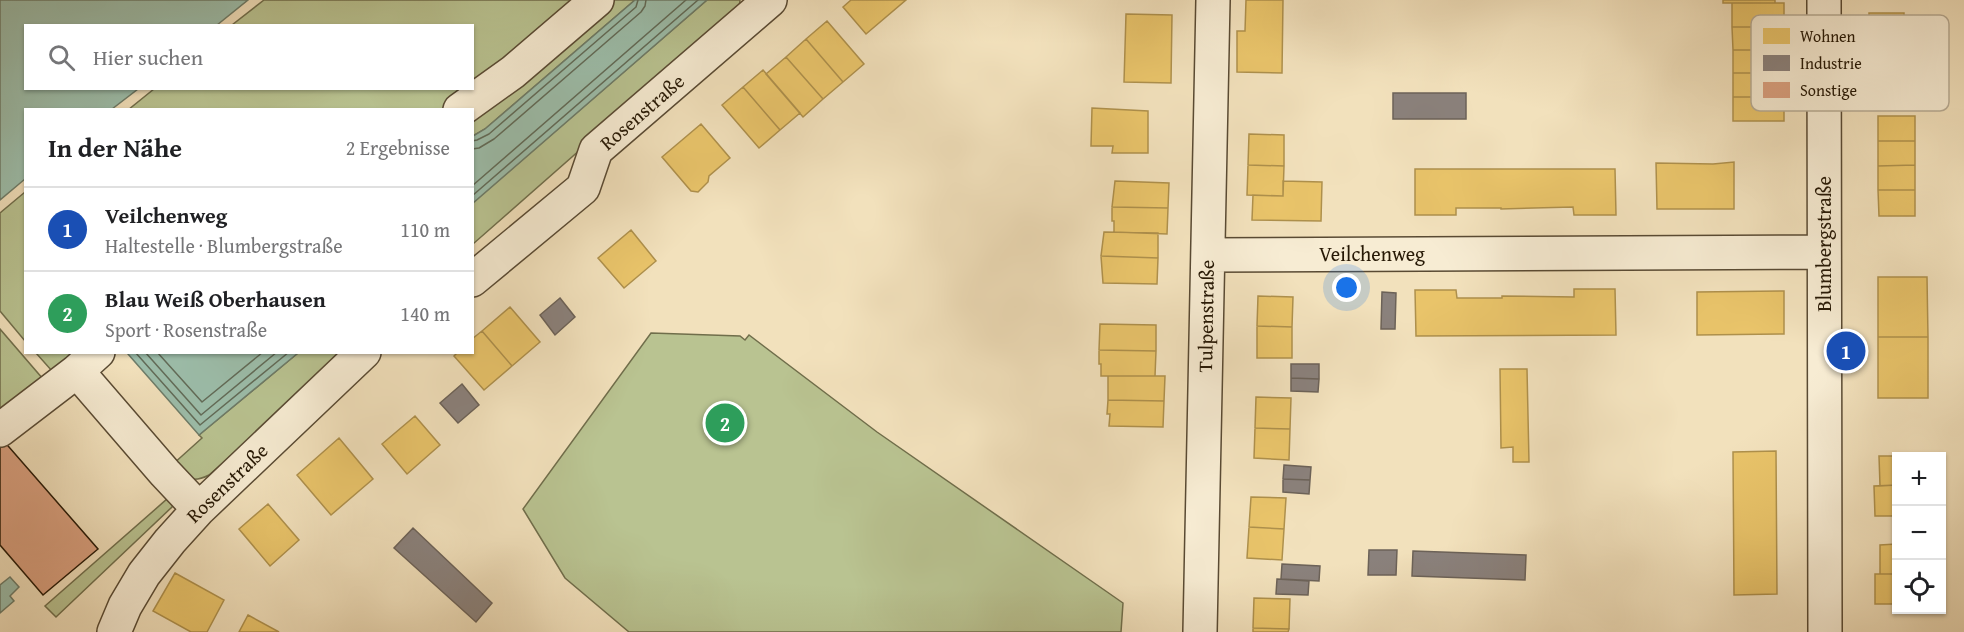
<!DOCTYPE html>
<html lang="de">
<head>
<meta charset="utf-8">
<style>
  body { margin:0; font-family:"Gentium Book Plus",serif; background:#f6f6f6; color:#202124 }
  .controls { position:absolute; right:18px; bottom:18px; display:grid; overflow:hidden; border-radius:0px; box-shadow:0 2px 4px #0004 }
  .controls button { width:54px; height:54px; display:grid; place-items:center; padding:0; border:0; border-bottom:2px solid #e0e0e0; background:#fff; color:#202124; font:30px sans-serif }
  .you { position:absolute; left:1347px; top:288px; width:21px; height:21px; margin:-15px; border:4px solid #fff; border-radius:50%; background:#1a73e8; box-shadow:0 0 0 9px #1a73e833 }
  .badge { display:grid; place-items:center; width:39px; height:39px; border-radius:50%; background:#7c3aed; color:#fff; font-size:20px; font-weight:700 }
  .pin { position:absolute; translate:-50% -50%; border:3px solid #fff; box-shadow:0 2px 6px #0006 }
  .list { margin:0; padding:0; list-style:none }
  h2 { display:flex; justify-content:space-between; align-items:center; height:78px; margin:0; padding:0 24px; font-size:26px }
  h2 small { font-size:20px; font-weight:400; color:#757577 }
  .list li { display:grid; grid-template-columns:39px 1fr auto; gap:18px; align-items:center; box-sizing:border-box; height:84px; padding:0 24px; border-top:2px solid #e0e0e0 }
  .list b { display:block; font-size:22px; white-space:nowrap }
  .list p { margin:0; font-size:20px; white-space:nowrap; color:#757577 }
  .list em { font-size:20px; font-style:normal; color:#757577 }
  .icon { flex:none; width:33px; height:33px; fill:none; stroke:currentColor; stroke-width:2; stroke-linecap:round; stroke-linejoin:round }
  .map { position:relative; flex:none; width:1964px; height:632px; overflow:hidden }
  .search { position:absolute; background:#fff; box-shadow:0 2px 4px #0004; left:24px; top:24px; width:450px; height:66px; display:flex; align-items:center; gap:15px; box-sizing:border-box; padding:0 21px; border-radius:0px; color:#757577; font-size:22px }
  .panel { position:absolute; background:#fff; box-shadow:0 2px 4px #0004; left:24px; top:108px; width:450px; height:246px; border-radius:0px }
  .map>svg:first-child { display:block }
  .green { fill:#b9c391; stroke:#706e4b; stroke-width:1.5 }
  .water { fill:#9cbeab; stroke:#6d7c69; stroke-width:1.5 }
  .homes { fill:#e9c46a; stroke:#ae904c; stroke-width:1.5 }
  .industry { fill:#8a817c; stroke:#6c6258; stroke-width:1.5 }
  .lines { fill:none; stroke-linecap:round; stroke-linejoin:round }
  .shore { stroke:#616b58; stroke-width:1.5 }
  .building { fill:#daa07f; stroke:#261805; stroke-width:1.5 }
  .minor-casing { stroke:#594a33; stroke-width:36 }
  .minor { stroke:#f7ecd3; stroke-width:33 }
  .labels { text-anchor:middle; stroke-width:6; stroke-linejoin:round; paint-order:stroke }
  .street-label { font-size:20px; fill:#261805; stroke:#f7ecd3 }
  .key { fill:#f7ecd3; stroke:#b8ac95; stroke-width:1.5 }
  .key-label { font-size:16px; fill:#261805 }
</style>
</head>
<body>
<div class="map">
<svg width="1964" height="632" viewBox="0 0 1964 632">
  <rect width="100%" height="100%" fill="#f2e1bc"/>
  <filter id="stains"><feTurbulence type="fractalNoise" baseFrequency=".00333" numOctaves="4"/><feColorMatrix values="0 0 0 0 .2 0 0 0 0 .09 0 0 0 0 .02 0 0 0 .5 -.17"/></filter>
  <radialGradient id="worn" r=".72"><stop offset=".6" stop-color="#630" stop-opacity="0"/><stop offset="1" stop-color="#630" stop-opacity=".3"/></radialGradient>
  <path class="green" d="M264,0H585L458,100L442,109L128,110L154,89L472,88V26L232,25Z
    M608,0H635L485,129L473,136L472,112Z
    M707,0H740L739,10L473,244L472,203Z
    M25,192V341L0,311V213Z
    M0,329L43,379L0,415Z
    M651,333L740,336L745,340L749,335L877,432L1123,603L1121,632H629L565,578L523,509Z
    M36,353H72L52,371Z
    M298,353H349L209,475C192,484 183,478 172,465L202,438L199,435Z
    M167,499L174,502L172,507L56,617L45,606Z"/>
  <path class="water" d="M0,0H248L217,25L26,26V88L138,89L112,109L26,110L25,179L0,200Z
    M635,0H707L473,203V136L485,129Z
    M130,352H298V353L199,435L128,354Z
    M10,577L19,587L10,596L14,601L0,613V585Z"/>
  <path class="homes" d="M851,0H906L866,34L843,7Z
    M1246,0H1283L1282,73L1237,72V31H1245Z
    M1723,0H1775V3H1723Z
    M1732,3H1784V27H1732Z
    M1869,13H1904V41H1869Z
    M1126,14L1172,15L1171,83L1124,82Z
    M827,21L864,64L843,82L806,39Z
    M1732,27H1784V50H1733Z
    M806,39L843,82L823,99L786,57Z
    M1733,50H1784V73H1733Z
    M786,57L823,99L803,117L766,74Z
    M763,70L800,113L780,130L743,87Z
    M1733,73H1784V97H1733Z
    M743,87L780,130L759,148L722,105Z
    M1733,97H1784V121H1733Z
    M1092,108L1148,111V153H1112L1113,146H1091Z
    M1878,116H1915V141H1878Z
    M701,124L730,158L709,176L708,182L698,192L691,191L662,157Z
    M1249,134L1284,135V166L1248,165Z
    M1878,141H1915V165L1878,166Z
    M1734,162V209H1657L1656,163L1713,164Z
    M1248,165L1284,166L1283,196L1247,195Z
    M1915,165V190H1878V166Z
    M1415,169H1615L1616,215H1574L1573,207L1501,209V208H1456V215H1415Z
    M1115,181L1169,183L1168,208L1112,207Z
    M1283,181L1322,182L1321,221L1252,220L1253,195L1283,196Z
    M1878,190H1915V216H1879Z
    M1112,207L1168,208L1167,234L1114,232V221H1112Z
    M631,230L656,261L624,288L598,258Z
    M1104,232L1158,233V258L1101,256Z
    M1101,256L1158,258L1157,284L1103,283Z
    M1878,277H1927L1928,337H1878Z
    M1574,289H1615L1616,335L1416,336L1415,290H1456L1457,298H1502V296L1574,297Z
    M1784,291V334L1697,335V292Z
    M1258,296L1293,297L1292,327L1257,326Z
    M510,307L540,342L512,366L482,331Z
    M1100,324L1156,325V351L1099,350Z
    M1257,326L1292,327V358H1257Z
    M482,331L512,366L484,390L454,356L458,352H472V339Z
    M1878,337H1928V398H1878Z
    M1099,350L1156,351L1155,376H1101V364H1099Z
    M1500,369H1527L1529,462H1513V447L1501,448Z
    M1108,376H1165L1164,401L1108,400Z
    M1256,397L1291,398L1290,429L1255,428Z
    M1108,400L1164,401L1163,427L1109,426L1110,414H1107Z
    M415,416L440,445L407,474L382,444Z
    M1255,428L1290,429L1289,460L1254,458Z
    M339,438L373,479L331,515L297,475Z
    M1776,451L1777,594L1734,595L1733,452Z
    M1879,456H1930H1896V485L1880,486Z
    M1896,485V516H1875L1874,486Z
    M1251,497L1286,498L1284,529L1249,527Z
    M268,504L299,540L270,566L239,529Z
    M1249,527L1284,529L1282,560L1247,558Z
    M1896,544V574H1880V545Z
    M175,573L224,600L207,632H191L153,611Z
    M1875,574H1896V604H1875Z
    M1254,598L1290,599L1289,629L1253,628Z
    M248,615L279,632H239Z
    M1253,628L1289,629L1288,632H1253Z"/>
  <path class="industry" d="M1393,93H1466V119H1393Z
    M1382,292L1396,293L1395,329H1381Z
    M560,298L575,317L555,335L540,315Z
    M1291,364H1319V379L1291,378Z
    M1291,378L1319,379L1318,392L1291,391Z
    M462,384L479,405L458,423L440,403Z
    M1284,465L1311,467L1310,480L1283,479Z
    M1283,479L1310,480L1309,494L1283,492Z
    M413,528L492,603L476,622L394,548Z
    M1369,550H1397L1396,575H1368Z
    M1413,551L1526,555L1525,580L1412,576Z
    M1282,564L1320,566L1319,581L1281,579Z
    M1277,579L1309,581L1308,595L1276,594Z"/>
  <g class="lines">
    <path class="shore" d="M472,141L477,140L489,134L636,7L638,0
      M472,149L479,148L494,139L641,12L645,6L646,0
      M472,186L686,0
      M472,196L698,0
      M135,352L200,425L289,352
      M145,352L201,415L277,352
      M157,352L202,402L263,352"/>
  </g>
  <path class="building" d="M2,439L98,549L43,595L0,545V441Z"/>
  <g class="lines">
    <defs>
      <path id="minor" d="M1824,0L1825,632
        M460,110L513,72L597,0
        M1208,255L1824,252
        M472,280L583,188L596,150L770,0
        M98,352L77,371L165,473L199,509
        M0,430L77,371
        M114,632L125,606L144,574L170,541L199,509L364,352
        M1200,632L1213,0"/>
    </defs>
    <use href="#minor" class="minor-casing"/>
    <use href="#minor" class="minor"/>
  </g>
  <g class="labels">
    <g class="street-label">
      <text transform="translate(642 112) rotate(-41)" y="7">Rosenstraße</text>
      <text transform="translate(1824 244) rotate(-90)" y="7">Blumbergstraße</text>
      <text x="1372" y="261">Veilchenweg</text>
      <text transform="translate(1206 316) rotate(-89)" y="7">Tulpenstraße</text>
      <text transform="translate(227 483) rotate(-44)" y="7">Rosenstraße</text>
    </g>
  </g>
  <rect x="1751" y="15" width="198" height="96" rx="9" class="key"/>
  <rect x="1763" y="28" width="27" height="16" fill="#e9c46a"/>
  <rect x="1763" y="55" width="27" height="16" fill="#8a817c"/>
  <rect x="1763" y="82" width="27" height="16" fill="#daa07f"/>
  <g class="key-label">
    <text x="1800" y="42">Wohnen</text>
    <text x="1800" y="69">Industrie</text>
    <text x="1800" y="96">Sonstige</text>
  </g>
  <rect width="100%" height="100%" filter="url(#stains)"/>
  <rect width="100%" height="100%" fill="url(#worn)"/>
</svg>
<div class="controls">
<button>+</button>
<button>−</button>
<button><svg class="icon" aria-label="locate" viewBox="0 0 24 24"><circle cx="12" cy="12" r="6"/><path d="M12 2v4M12 18v4M2 12h4M18 12h4"/></svg></button>
</div>
<div class="you"></div>
<div class="pin badge" style="left:1846px;top:351px;background:#1a4fb4">1</div>
<div class="pin badge" style="left:725px;top:423px;background:#2e9e5b">2</div>
<div class="search"><svg class="icon" aria-label="search" viewBox="0 0 24 24"><circle cx="10" cy="10" r="6"/><path d="M15 15l6 6"/></svg>Hier suchen</div>
<section class="panel">
<h2>In der Nähe<small>2 Ergebnisse</small></h2>
<ul class="list">
<li><span class="badge" style="background:#1a4fb4">1</span><div><b>Veilchenweg</b><p>Haltestelle · Blumbergstraße</p></div><em>110 m</em></li>
<li><span class="badge" style="background:#2e9e5b">2</span><div><b>Blau Weiß Oberhausen</b><p>Sport · Rosenstraße</p></div><em>140 m</em></li>
</ul>
</section>
</div>
</body>
</html>
